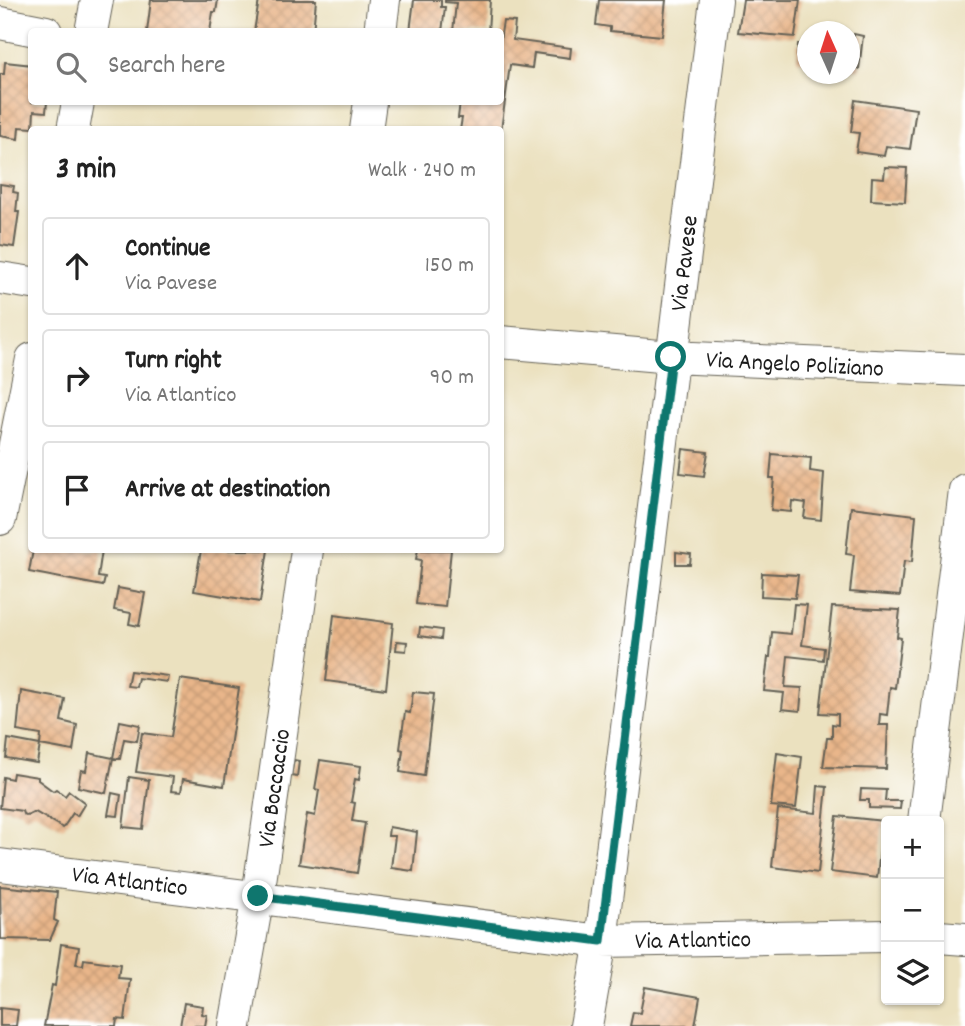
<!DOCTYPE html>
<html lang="en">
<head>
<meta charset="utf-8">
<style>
  body { margin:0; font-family:Dekko,sans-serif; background:#f2f2f2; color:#222 }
  .controls { position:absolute; right:21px; bottom:21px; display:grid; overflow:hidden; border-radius:7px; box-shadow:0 2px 5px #0004 }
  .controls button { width:63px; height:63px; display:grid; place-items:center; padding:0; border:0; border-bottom:2px solid #e0e0e0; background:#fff; color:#222; font:35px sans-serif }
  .compass { position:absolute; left:797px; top:21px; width:63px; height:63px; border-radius:50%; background:#fff; box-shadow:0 2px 5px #0004; rotate:357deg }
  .stop { position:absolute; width:21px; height:21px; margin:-16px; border:5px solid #0f766e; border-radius:50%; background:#fff }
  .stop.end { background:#0f766e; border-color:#fff; box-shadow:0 2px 7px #0008 }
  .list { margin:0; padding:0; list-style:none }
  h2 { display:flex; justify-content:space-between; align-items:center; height:91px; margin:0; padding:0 28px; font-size:30px }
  h2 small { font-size:23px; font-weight:400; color:#767676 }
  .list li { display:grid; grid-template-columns:46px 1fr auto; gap:21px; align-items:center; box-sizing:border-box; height:98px; margin:0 14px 14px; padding:0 14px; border:2px solid #e0e0e0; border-radius:7px }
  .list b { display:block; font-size:26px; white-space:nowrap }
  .list p { margin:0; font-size:23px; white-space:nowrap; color:#767676 }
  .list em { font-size:23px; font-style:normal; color:#767676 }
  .icon { flex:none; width:38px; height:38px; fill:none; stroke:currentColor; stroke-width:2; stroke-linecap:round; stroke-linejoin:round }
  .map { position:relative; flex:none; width:965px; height:1026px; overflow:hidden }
  .search { position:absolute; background:#fff; box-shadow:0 2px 5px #0004; left:28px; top:28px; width:476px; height:77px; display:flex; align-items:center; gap:18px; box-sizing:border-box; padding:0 24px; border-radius:7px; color:#767676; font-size:26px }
  .panel { position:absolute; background:#fff; box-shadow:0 2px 5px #0004; left:28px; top:126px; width:476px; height:427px; border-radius:7px }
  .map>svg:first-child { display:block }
  .building { fill:url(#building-cross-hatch) }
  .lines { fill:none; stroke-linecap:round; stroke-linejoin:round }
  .minor-casing { stroke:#646155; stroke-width:34 }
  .minor { stroke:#fff; stroke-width:32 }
  .route { stroke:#0f766e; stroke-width:9 }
  .labels { text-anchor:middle; stroke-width:5; stroke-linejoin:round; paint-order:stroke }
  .street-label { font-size:24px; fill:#1c1c1c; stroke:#fff }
</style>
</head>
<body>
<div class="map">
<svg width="965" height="1026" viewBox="0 0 965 1026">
  <defs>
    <pattern id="building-cross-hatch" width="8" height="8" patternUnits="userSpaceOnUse" patternTransform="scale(1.75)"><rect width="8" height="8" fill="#e9b68a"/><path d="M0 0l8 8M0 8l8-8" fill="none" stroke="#c79c76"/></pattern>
  </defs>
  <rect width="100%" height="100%" fill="#fff"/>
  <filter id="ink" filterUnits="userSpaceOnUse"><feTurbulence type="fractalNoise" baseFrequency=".0143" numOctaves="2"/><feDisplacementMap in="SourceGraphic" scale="14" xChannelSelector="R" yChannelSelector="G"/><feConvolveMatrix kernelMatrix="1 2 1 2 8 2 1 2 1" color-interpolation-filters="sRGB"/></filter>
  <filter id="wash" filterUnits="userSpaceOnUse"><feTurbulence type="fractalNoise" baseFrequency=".00686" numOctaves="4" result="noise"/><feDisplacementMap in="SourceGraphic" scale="28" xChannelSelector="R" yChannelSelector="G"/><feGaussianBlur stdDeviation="1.57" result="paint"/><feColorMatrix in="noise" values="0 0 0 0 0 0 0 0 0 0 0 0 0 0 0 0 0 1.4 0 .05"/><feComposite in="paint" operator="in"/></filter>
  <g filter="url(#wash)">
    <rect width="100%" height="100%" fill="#ebe1bf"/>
    <g id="blocks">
      <path class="building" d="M151,0H218L216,12H213L210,32H147Z
        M259,0H316L313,32H254Z
        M414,0H441V7H445L442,32L410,31Z
        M445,0H490L488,32H453L456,3L445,2Z
        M599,0H666L662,36L610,31V27L596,25Z
        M743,0H800L795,37L738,32Z
        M503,21L515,22L513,40L571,48L570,58L534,53L532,68L510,65L501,130H460L462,118H458L460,102H500V40Z
        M854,34L863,36L859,69L850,68Z
        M798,44L807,45L806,62L797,60Z
        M5,62L32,65V102H47L46,112L34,111L33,128L19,127L18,139L0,136V74H4Z
        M855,100L916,109L910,149L886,146L884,156L856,152L859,133L851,132Z
        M885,167L907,168L905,202L871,200L872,177L884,178Z
        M0,184L14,186L13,192L18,193L16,212H19L14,247L0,245Z
        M683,449L708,452L704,476L680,473Z
        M772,454L811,458L810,471L824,473L821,520L804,518L806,503L792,501L791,512L771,510L774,478H770Z
        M851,507L916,515L912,562L904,561L900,596L850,592L854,555L846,554Z
        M33,550H102L98,577L105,578L103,586L29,572Z
        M201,550H268L260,602L194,591Z
        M418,550H451L445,607L416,604L421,560L416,559Z
        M676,552L691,554L690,564H676Z
        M762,573L798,575L795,598L761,596Z
        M118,588L145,593L139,626L129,624L131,613L114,610Z
        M794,604L807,605L802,645L824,648L823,660L788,656L785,687L802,688L800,711L782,709L784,693L764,691L768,657H770L772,632L791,634Z
        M832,607L900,610L897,637L901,638L895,688L890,687L887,715L880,714L879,725H888L886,769L823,767L827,738H832V724L838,725V714L820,713Z
        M334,615L393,623L386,689L326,681Z
        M420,627L442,630L441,639L419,636Z
        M397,641L407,642L406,651L396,650Z
        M130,671L168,676L167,682L138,678L136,687L127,686Z
        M180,679L239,688L224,786L183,779L181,792L171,791L173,777L136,772L142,733L171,737Z
        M21,691L65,699L61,721L77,725L73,751L40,745L37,763L6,758L8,739L40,745L41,735L17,731Z
        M413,692L434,694L424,776L400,772L403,750L400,749L405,712L410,713Z
        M120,721L140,725L137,741L124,739L120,759L113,758Z
        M89,753L113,758L106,793L78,787L81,770L86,771Z
        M777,753L802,757L796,808L771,806Z
        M294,760L299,761L297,777L291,776Z
        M320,760L361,766L359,780L355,779L351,802L355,803L352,821L365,823L357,873L299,864L307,814L315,816L319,790L315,789Z
        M13,773L38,777V780L53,791L56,789L65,796L69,791L85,803L77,816L73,813L63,828L35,812L27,816L23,814L22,811L0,808L3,777L12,779Z
        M129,777L149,780L143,829L123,827Z
        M818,786L827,787L818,873L772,867L778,809L816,813Z
        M861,789L886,790L885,801H901L900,809L869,808V800H860Z
        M112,793L121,795L118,816L108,815Z
        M837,816L883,821L877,878L830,872Z
        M389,827L417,832L413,871L391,868L395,836H388Z
        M0,886L57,892L54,920L58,922L50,940L1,939Z
        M61,944L79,947L76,964L83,965L84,959L120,964L118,978L130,979L125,1020L117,1019L116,1026H44L52,985L55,986Z
        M645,987L700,997L695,1026H630L633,1012L640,1013Z
        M184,1003L203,1006L202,1014L207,1015L205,1026H180Z
        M0,1008L18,1010L16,1026H0Z"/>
    </g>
  </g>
  <g filter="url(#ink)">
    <use href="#blocks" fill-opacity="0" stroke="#646155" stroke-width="2"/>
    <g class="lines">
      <defs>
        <path id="minor" d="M0,23L46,32
          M91,32L97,0
          M380,32L384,0
          M73,130L78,102
          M366,130L370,102
          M0,278L32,283
          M500,342L671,357L965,370
          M0,519L32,359
          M924,821L965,490
          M0,865L601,941L886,936
          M939,937L965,939
          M235,1026L258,896L307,550
          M586,1026L601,941L716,0"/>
      </defs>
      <use href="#minor" class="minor-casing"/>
      <use href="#minor" class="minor"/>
    </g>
  </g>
  <g class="lines" filter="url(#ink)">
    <path class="route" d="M258,896L601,941L671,357"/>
  </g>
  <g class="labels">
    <g class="street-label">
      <text transform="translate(683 263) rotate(-83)" y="8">Via Pavese</text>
      <text transform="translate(795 363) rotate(3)" y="8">Via Angelo Poliziano</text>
      <text transform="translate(273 788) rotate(-82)" y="8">Via Boccaccio</text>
      <text transform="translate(130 880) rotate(7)" y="8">Via Atlantico</text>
      <text transform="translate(693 939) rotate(-1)" y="8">Via Atlantico</text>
    </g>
  </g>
</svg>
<div class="controls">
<button>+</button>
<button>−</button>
<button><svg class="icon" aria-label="layers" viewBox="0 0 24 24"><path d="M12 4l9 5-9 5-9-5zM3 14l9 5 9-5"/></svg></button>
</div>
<svg class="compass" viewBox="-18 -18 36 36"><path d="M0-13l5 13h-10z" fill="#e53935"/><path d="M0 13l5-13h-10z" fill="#767676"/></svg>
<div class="stop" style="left:671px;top:357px"></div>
<div class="stop end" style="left:258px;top:896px"></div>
<div class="search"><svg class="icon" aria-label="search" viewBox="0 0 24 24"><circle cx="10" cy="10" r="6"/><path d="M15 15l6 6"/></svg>Search here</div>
<section class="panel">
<h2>3 min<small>Walk · 240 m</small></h2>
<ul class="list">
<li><svg class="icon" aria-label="ahead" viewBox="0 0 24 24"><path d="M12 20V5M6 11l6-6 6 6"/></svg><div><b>Continue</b><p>Via Pavese</p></div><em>150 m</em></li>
<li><svg class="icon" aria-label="right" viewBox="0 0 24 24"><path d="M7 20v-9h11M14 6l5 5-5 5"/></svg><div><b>Turn right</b><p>Via Atlantico</p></div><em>90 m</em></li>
<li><svg class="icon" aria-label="arrive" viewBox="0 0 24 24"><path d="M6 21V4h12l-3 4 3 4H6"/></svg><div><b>Arrive at destination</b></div></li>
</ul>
</section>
</div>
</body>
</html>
